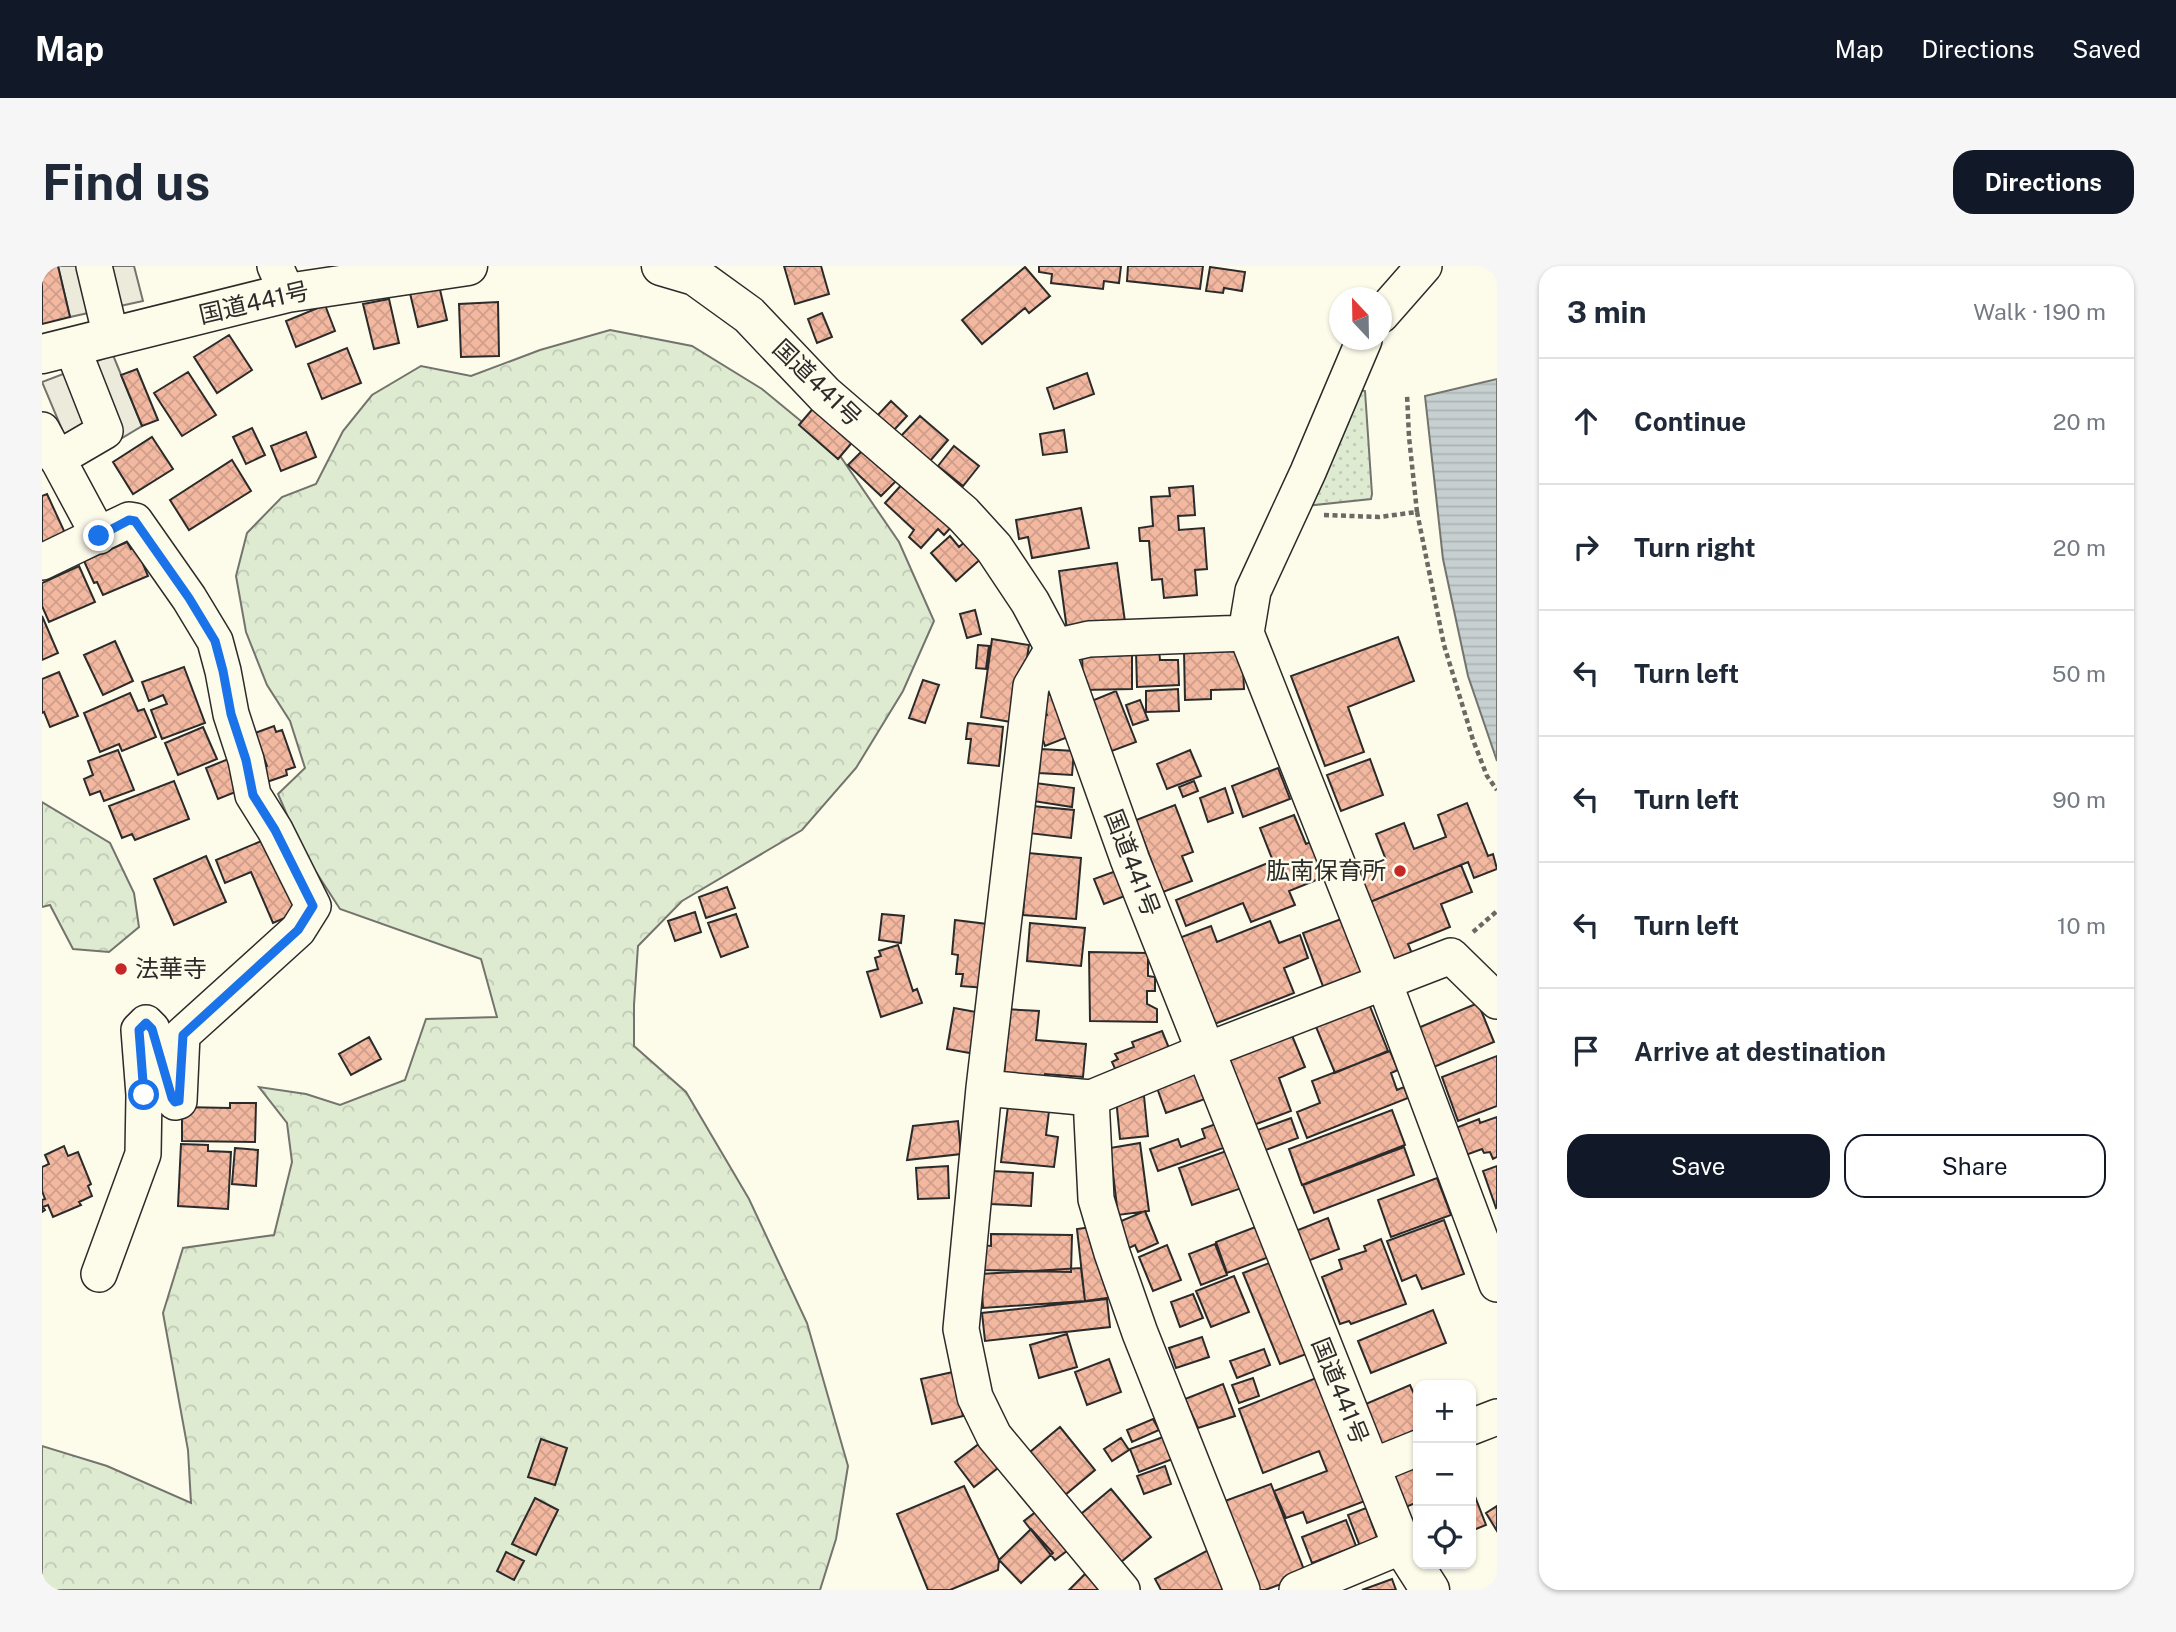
<!DOCTYPE html>
<html lang="en">
<head>
<meta charset="utf-8">
<style>
  body { margin:0; font-family:"Public Sans","Noto Sans JP",sans-serif; background:#f6f6f7; color:#1f2937 }
  .controls { position:absolute; right:21px; bottom:21px; display:grid; overflow:hidden; border-radius:14px; box-shadow:0 2px 5px #0004 }
  .controls button { width:63px; height:63px; display:grid; place-items:center; padding:0; border:0; border-bottom:2px solid #e0e1e3; background:#fff; color:#1f2937; font:35px sans-serif }
  .compass { position:absolute; left:1287px; top:21px; width:63px; height:63px; border-radius:50%; background:#fff; box-shadow:0 2px 5px #0004; rotate:338deg }
  .stop { position:absolute; width:21px; height:21px; margin:-16px; border:5px solid #1a73e8; border-radius:50%; background:#fff }
  .stop.end { background:#1a73e8; border-color:#fff; box-shadow:0 2px 7px #0008 }
  .list { margin:0; padding:0; list-style:none }
  h2 { display:flex; justify-content:space-between; align-items:center; height:91px; margin:0; padding:0 28px; font-size:30px }
  h2 small { font-size:23px; font-weight:400; color:#747a83 }
  .list li { display:grid; grid-template-columns:46px 1fr auto; gap:21px; align-items:center; box-sizing:border-box; height:126px; padding:0 28px; border-top:2px solid #e0e1e3 }
  .list b { display:block; font-size:26px; white-space:nowrap }
  .list em { font-size:23px; font-style:normal; color:#747a83 }
  .actions { display:flex; gap:14px; padding:21px 28px }
  .actions a { flex:1; padding:16px 0; border:2px solid #111827; border-radius:21px; text-align:center; font-size:24px; color:#111827 }
  .actions .main { background:#111827; color:#fff }
  .icon { flex:none; width:38px; height:38px; fill:none; stroke:currentColor; stroke-width:2; stroke-linecap:round; stroke-linejoin:round }
  .map { position:relative; flex:none; width:1455px; height:1324px; overflow:hidden; border-radius:21px }
  header { display:flex; align-items:center; gap:42px; box-sizing:border-box; height:98px; padding:0 35px; background:#111827; color:#fff }
  header strong { font-size:33px }
  nav { display:flex; gap:38px; margin-inline-start:auto; font-size:24px }
  .intro { display:flex; align-items:center; justify-content:space-between; box-sizing:border-box; height:168px; padding:0 42px }
  h1 { margin:0; font-size:49px }
  .button { padding:18px 32px; border-radius:21px; background:#111827; color:#fff; font-size:24px; font-weight:700 }
  main { display:flex; gap:42px; padding:0 42px }
  aside { flex:1; background:#fff; border-radius:21px; box-shadow:0 2px 5px #0004 }
  .map>svg:first-child { display:block }
  .forest { fill:url(#forest-crowns); stroke:#74746e; stroke-width:2 }
  .park { fill:url(#park-dots); stroke:#74746e; stroke-width:2 }
  .parking { fill:#eceadb; stroke:#74746e; stroke-width:2 }
  .water { fill:url(#water-rules); stroke:#74746e; stroke-width:2 }
  .building { fill:url(#building-cross-hatch); stroke:#2b2b2b; stroke-width:2 }
  .lines { fill:none; stroke-linecap:round; stroke-linejoin:round }
  .minor-casing { stroke:#2b2b2b; stroke-width:38 }
  .highway-casing { stroke:#2b2b2b; stroke-width:41 }
  .path { stroke:#6a6964; stroke-width:4.5; stroke-dasharray:5 3.5; stroke-linecap:butt }
  .minor { stroke:#fdfbea; stroke-width:35 }
  .highway { stroke:#fdfbea; stroke-width:38 }
  .route { stroke:#1a73e8; stroke-width:9 }
  .poi-dot { fill:#c62828; stroke:#fdfbea; stroke-width:2.5 }
  .labels { text-anchor:middle; stroke-width:5; stroke-linejoin:round; paint-order:stroke }
  .street-label { font-size:24px; fill:#2b2b2b; stroke:#fdfbea }
  .poi-label { font-size:24px; fill:#2b2b2b; stroke:#fdfbea; text-anchor:end }
</style>
</head>
<body>
<header>
<strong>Map</strong>
<nav><a>Map</a><a>Directions</a><a>Saved</a></nav>
</header>
<div class="intro"><h1>Find us</h1><a class="button">Directions</a></div>
<main>
<div class="map">
<svg width="1455" height="1324" viewBox="0 0 1455 1324">
  <defs>
    <pattern id="forest-crowns" width="20" height="18" patternUnits="userSpaceOnUse" patternTransform="scale(1.75)"><rect width="20" height="18" fill="#deebd1"/><path d="M2 6a3 3 0 1 1 6 0M12 15a3 3 0 1 1 6 0" fill="none" stroke="#bfcab4"/></pattern>
    <pattern id="park-dots" width="8" height="8" patternUnits="userSpaceOnUse" patternTransform="scale(1.75)"><rect width="8" height="8" fill="#deebd1"/><path d="M2 2h.1M6 6h.1" fill="none" stroke="#bfcab4" stroke-width="1.8" stroke-linecap="round"/></pattern>
    <pattern id="water-rules" width="6" height="5" patternUnits="userSpaceOnUse" patternTransform="scale(1.75)"><rect width="6" height="5" fill="#c7d0d0"/><path d="M0 2.5h6" fill="none" stroke="#abb3b3"/></pattern>
    <pattern id="building-cross-hatch" width="8" height="8" patternUnits="userSpaceOnUse" patternTransform="scale(1.75)"><rect width="8" height="8" fill="#f2b8a0"/><path d="M0 0l8 8M0 8l8-8" fill="none" stroke="#d09e8a"/></pattern>
  </defs>
  <rect width="100%" height="100%" fill="#fdfbea"/>
  <path class="forest" d="M568,64L650,80L720,123L794,184L857,276L892,355L861,425L814,502L760,564L640,635L596,680L592,739V780L644,826L707,933L765,1057L806,1200L794,1273L778,1324H0V1180L65,1200L149,1237L146,1184L121,1047L141,982L232,969L250,896L245,857L217,821L264,828L298,839L363,814L384,753L455,751L439,693L298,643L261,586L236,528L263,502L248,455L225,419L204,366L194,310L205,267L240,231L274,218L301,165L330,129L379,100L429,110L498,84Z
    M0,536L68,577L92,627L97,661L67,686L31,683L8,639L0,641Z"/>
  <path class="park" d="M1308,122L1323,125L1330,228L1329,233L1263,240Z"/>
  <path class="parking" d="M16,0H92L101,35L28,51Z
    M71,89L100,160L35,199L0,116Z"/>
  <path class="water" d="M1455,113V495L1426,410L1401,293L1383,130Z"/>
  <path class="building" d="M0,0H16L28,51L0,58Z
    M742,0H779L787,28L753,38Z
    M997,0H1079L1077,17L1062,15L1061,23L1009,17L1010,8L997,6Z
    M1086,0H1161L1158,23L1085,15Z
    M983,1L1008,30L987,47L983,42L940,78L920,54Z
    M1168,1L1203,6L1200,25L1182,22L1181,27L1164,25Z
    M396,15L405,54L376,61L367,23Z
    M347,33L357,77L332,83L321,38Z
    M456,36L457,90L419,91L417,38Z
    M283,39L293,65L254,81L244,55Z
    M780,47L790,71L775,77L766,53Z
    M187,69L210,104L175,127L152,91Z
    M305,82L319,117L280,133L266,98Z
    M95,103L116,154L100,160L79,109Z
    M146,106L174,149L140,170L112,127Z
    M1045,107L1052,128L1012,143L1005,122Z
    M849,135L865,150L851,165L835,150Z
    M774,139L813,173L796,193L757,159Z
    M878,150L906,174L888,195L859,170Z
    M210,162L223,189L204,198L191,171Z
    M1022,164L1025,186L1001,189L998,168Z
    M264,166L274,191L239,205L229,180Z
    M110,171L131,203L91,228L71,196Z
    M912,180L937,200L921,220L896,200Z
    M823,182L856,213L839,230L806,199Z
    M190,194L209,225L147,264L128,234Z
    M863,215L911,259L902,269L896,263L879,282L867,271L872,264L843,237Z
    M1151,220L1153,249L1136,250L1137,264L1162,262L1165,303L1153,304L1155,329L1122,332L1120,313L1110,314L1107,275H1098L1097,262L1111,260L1109,231L1128,230L1127,222Z
    M5,228L23,267L0,277V230Z
    M1039,242L1047,282L990,292L986,271L977,273L974,254Z
    M908,270L917,281L926,273L942,290L914,315L889,287Z
    M85,276L89,283L94,281L106,310L61,329L55,316L52,317L42,295Z
    M1075,297L1083,356L1025,364L1017,305Z
    M37,300L53,336L7,356L0,340V317Z
    M933,344L939,368L925,372L918,348Z
    M0,350L16,387L0,394Z
    M1356,371L1372,415L1306,441L1322,486L1283,500L1249,410Z
    M950,373L987,379L975,457L939,451Z
    M73,375L91,415L61,429L42,389Z
    M936,379L947,380L944,403L934,402Z
    M1200,382L1202,423L1169,424V433L1143,434L1142,385Z
    M1117,384L1118,394H1136L1137,419L1095,421L1094,385Z
    M1090,385V423L1041,424L1040,386Z
    M142,401L163,457L120,473L109,444L125,438L121,429L107,435L100,416Z
    M17,406L36,450L8,461L2,446L0,447V413Z
    M881,414L897,419L883,457L867,452Z
    M1136,423L1137,445L1104,446V425Z
    M1074,425L1094,476L1067,486L1047,436Z
    M1015,426L1031,469L1003,480L994,453L1005,449L998,432Z
    M88,427L96,445L102,443L114,471L80,485L77,478L58,486L42,447Z
    M1098,434L1106,454L1091,459L1084,439Z
    M926,457L961,461L957,500L926,497L929,473H924Z
    M232,460L234,466L240,464L253,501L244,504L245,509L222,517L217,503L225,500L213,467Z
    M161,461L175,493L136,509L123,477Z
    M999,483L1032,485L1030,509L997,507Z
    M76,484L92,524L62,535L58,525L48,529L42,513L51,509L46,495Z
    M1148,484L1159,510L1125,523L1115,498Z
    M189,492L201,523L176,533L164,502Z
    M1328,493L1341,529L1299,545L1285,509Z
    M1236,502L1248,533L1201,551L1190,520Z
    M132,515L147,553L93,574L90,568L80,572L67,540Z
    M1152,515L1156,525L1141,531L1137,521Z
    M993,517L1032,522L1030,541L991,535Z
    M1183,522L1191,547L1166,556L1158,532Z
    M1425,537L1446,590L1451,588L1455,603L1432,612L1426,596L1323,638L1311,608L1344,594L1334,568L1362,557L1372,583L1404,571L1396,549Z
    M1133,539L1151,586L1140,590L1150,615L1121,626L1094,554Z
    M990,540L1032,544L1029,572L986,567Z
    M1252,549L1264,578L1274,574L1287,609L1247,625L1253,639L1209,656L1201,637L1144,660L1134,634L1231,595L1218,562Z
    M229,571L264,643L231,657L209,606L183,617L174,594Z
    M986,587L1039,592L1034,653L981,649Z
    M164,590L184,636L132,659L112,613Z
    M1419,599L1430,626L1399,638L1408,661L1366,678L1371,690L1348,700L1323,638Z
    M1074,605L1083,630L1062,638L1052,613Z
    M685,621L693,642L664,652L657,631Z
    M653,646L659,666L633,675L626,655Z
    M694,648L706,681L679,691L666,657Z
    M840,648L862,650L859,677L837,674Z
    M1302,652L1323,707L1282,723L1261,667Z
    M913,654L945,658L944,722L919,720L921,708H914L916,689L910,688Z
    M1228,655L1237,677L1258,669L1266,692L1242,702L1252,727L1170,759L1137,672L1169,660L1175,676Z
    M988,657L1043,662L1039,700L985,695Z
    M856,679L871,725L875,723L880,737L839,751L825,706L836,703L833,692L839,690L837,685Z
    M1047,686L1106,687V710L1113,711V725H1105V738L1115,743V756L1048,755Z
    M1325,733L1346,785L1293,807L1272,756Z
    M1436,737L1452,776L1387,803L1371,764Z
    M912,742L945,748L939,789L905,783Z
    M963,743L997,745L994,774L1044,778L1041,811L1003,808L1001,813L962,811L965,775Z
    M1120,765L1129,787L1075,807L1070,796L1076,793L1073,788L1092,781L1090,776Z
    M1249,767L1263,801L1237,812L1249,845L1209,860L1183,793Z
    M327,771L339,793L309,809L297,788Z
    M1348,785L1356,804L1349,807L1355,824L1362,821L1366,832L1265,872L1255,846L1278,837L1270,815Z
    M1455,790V840L1416,855L1400,811Z
    M1152,805L1163,833L1124,847L1114,819Z
    M1102,830L1106,870L1078,873L1074,832Z
    M188,837H214L213,876L140,875V841L188,842Z
    M966,840L1007,845L1004,869L1016,871L1012,901L959,896Z
    M1350,844L1363,879L1260,919L1247,883Z
    M1455,851V891L1451,893L1448,886L1442,887L1440,883L1421,890L1411,863L1437,853L1438,857Z
    M1249,852L1256,872L1221,885L1213,865Z
    M916,855L919,888L865,894L871,860Z
    M1179,856L1187,880L1116,905L1108,883L1136,873L1139,881L1163,872L1160,863Z
    M1098,877L1107,945L1076,949L1068,882Z
    M139,878L166,879V885L189,886L186,943L136,940Z
    M22,880L26,890L36,886L49,918L46,920L50,930L37,936L39,939L11,951L6,939L1,941L3,944L0,946V934L3,933L0,925V901L7,898L3,889Z
    M1362,881L1372,909L1272,947L1261,919Z
    M193,882L216,884L214,920L190,918Z
    M1187,884L1200,922L1150,939L1137,902Z
    M906,900L907,932L876,933L874,902Z
    M1455,900V941L1454,942L1441,905Z
    M950,905L991,907L989,940L948,938Z
    M1395,912L1409,949L1349,971L1336,934Z
    M1103,945L1116,977L1096,986L1093,979L1083,984L1072,958Z
    M1286,952L1297,983L1263,996L1251,966Z
    M1402,954L1422,1008L1380,1023L1374,1009L1360,1015L1345,975Z
    M1064,959L1072,1031L1043,1035L1035,963Z
    M1216,960L1227,991L1185,1007L1174,976Z
    M949,968L1030,969L1029,1006L939,1004L940,979L949,980Z
    M1339,973L1364,1038L1309,1058L1307,1055L1298,1058L1280,1011L1300,1003L1297,994L1324,985L1322,980Z
    M1173,978L1185,1009L1159,1019L1147,988Z
    M1125,979L1139,1014L1111,1025L1097,991Z
    M1230,996L1267,1087L1238,1098L1201,1007Z
    M1039,1002L1043,1035L941,1042L939,1008Z
    M1192,1010L1207,1046L1169,1061L1154,1025Z
    M1151,1028L1161,1052L1138,1061L1129,1036Z
    M1065,1033L1068,1061L943,1075L940,1047Z
    M1391,1044L1404,1077L1329,1107L1316,1075Z
    M1025,1068L1035,1101L997,1112L988,1079Z
    M1160,1071L1167,1091L1134,1102L1127,1082Z
    M1222,1083L1228,1099L1195,1112L1188,1095Z
    M1067,1093L1079,1126L1045,1139L1033,1106Z
    M911,1106L921,1150L890,1158L879,1113Z
    M1211,1112L1217,1130L1197,1137L1190,1119Z
    M1274,1112L1323,1235L1265,1257L1261,1246L1244,1252L1232,1225L1285,1205L1277,1185L1221,1207L1197,1143Z
    M1181,1118L1193,1150L1156,1162L1143,1133Z
    M1368,1119L1376,1137V1171L1338,1187L1319,1140Z
    M1111,1153L1117,1164L1090,1176L1085,1164Z
    M1018,1161L1053,1204L1017,1234L982,1191Z
    M1132,1167L1141,1189L1097,1206L1088,1183Z
    M1079,1172L1087,1184L1070,1195L1062,1183Z
    M499,1173L525,1182L513,1219L486,1211Z
    M942,1174L961,1198L932,1221L913,1196Z
    M1376,1196V1236L1361,1242L1347,1208Z
    M1123,1200L1129,1218L1102,1228L1095,1210Z
    M1229,1218L1264,1309L1223,1324H1213L1180,1236Z
    M922,1220L957,1294L956,1304L908,1324H886L855,1248Z
    M1429,1220L1444,1259L1429,1265Z
    M1069,1223L1109,1271L1073,1301L1033,1253Z
    M493,1232L516,1244L494,1289L470,1278Z
    M1455,1240V1265L1444,1247Z
    M1000,1241L1030,1281L1013,1294L982,1255Z
    M1324,1242L1337,1277L1319,1283L1306,1249Z
    M1304,1254L1314,1280L1270,1297L1260,1271Z
    M989,1263L1011,1287L979,1317L957,1294Z
    M1168,1283L1190,1324H1119L1113,1313Z
    M464,1286L482,1295L472,1314L455,1305Z
    M1043,1308L1060,1324H1027Z
    M1350,1313L1354,1324H1320Z"/>
  <g class="lines">
    <defs>
      <path id="minor" d="M52,0L69,71
        M233,0L245,27
        M1339,49L1382,0
        M1322,74L1266,206L1211,325L1204,367L1342,716L1455,1018
        M0,164L57,270
        M15,193L63,165L30,81
        M0,296L87,254L93,255L147,332L173,375L181,405L189,448L204,494L211,529L233,564L271,640L256,664L140,769L137,835L133,836L130,832L110,763L104,757L97,764L102,829L101,888L57,1008
        M942,822L1049,832L1163,785L1409,690L1455,735
        M1049,832L1054,933L1070,987L1098,1067L1200,1324
        M1429,1161L1455,1151
        M1329,1201L1376,1182
        M1080,1324L952,1170L933,1131L919,1063L942,822L989,420L1012,381L1047,373L1204,367
        M1255,1324L1360,1280"/>
      <path id="highway" d="M619,0L653,10L707,49L783,129L921,248L952,282L988,336L1012,381L1088,594L1360,1280L1388,1324
        M0,88L245,27L426,0"/>
    </defs>
    <use href="#minor" class="minor-casing"/>
    <use href="#highway" class="highway-casing"/>
    <path class="path" d="M1375,246L1402,379L1431,474L1445,510L1455,524
      M1282,249L1337,251L1375,246L1367,171L1365,128
      M1431,666L1455,645"/>
    <use href="#minor" class="minor"/>
    <use href="#highway" class="highway"/>
  </g>
  <g class="lines">
    <path class="route" d="M57,270L87,254L93,255L147,332L173,375L181,405L189,448L204,494L211,529L233,564L271,640L256,664L141,769L137,835L133,836L130,832L110,763L104,757L97,764L102,829"/>
  </g>
  <g class="poi-dot">
    <circle cx="1358" cy="605" r="7"/>
    <circle cx="79" cy="703" r="7"/>
  </g>
  <g class="labels">
    <g class="street-label">
      <text transform="translate(212 37) rotate(-13)" y="8">国道441号</text>
      <text transform="translate(775 117) rotate(44)" y="8">国道441号</text>
      <text transform="translate(1090 597) rotate(69)" y="8">国道441号</text>
      <text transform="translate(1298 1125) rotate(68)" y="8">国道441号</text>
    </g>
    <g class="poi-label">
      <text x="1344" y="613">肱南保育所</text>
      <text x="93" y="711" text-anchor="start">法華寺</text>
    </g>
  </g>
</svg>
<div class="controls">
<button>+</button>
<button>−</button>
<button><svg class="icon" aria-label="locate" viewBox="0 0 24 24"><circle cx="12" cy="12" r="6"/><path d="M12 2v4M12 18v4M2 12h4M18 12h4"/></svg></button>
</div>
<svg class="compass" viewBox="-18 -18 36 36"><path d="M0-13l5 13h-10z" fill="#e53935"/><path d="M0 13l5-13h-10z" fill="#747a83"/></svg>
<div class="stop" style="left:102px;top:829px"></div>
<div class="stop end" style="left:57px;top:270px"></div>
</div>
<aside>
<h2>3 min<small>Walk · 190 m</small></h2>
<ul class="list">
<li><svg class="icon" aria-label="ahead" viewBox="0 0 24 24"><path d="M12 20V5M6 11l6-6 6 6"/></svg><div><b>Continue</b></div><em>20 m</em></li>
<li><svg class="icon" aria-label="right" viewBox="0 0 24 24"><path d="M7 20v-9h11M14 6l5 5-5 5"/></svg><div><b>Turn right</b></div><em>20 m</em></li>
<li><svg class="icon" aria-label="left" viewBox="0 0 24 24"><path d="M17 20v-9H6M10 6l-5 5 5 5"/></svg><div><b>Turn left</b></div><em>50 m</em></li>
<li><svg class="icon" aria-label="left" viewBox="0 0 24 24"><path d="M17 20v-9H6M10 6l-5 5 5 5"/></svg><div><b>Turn left</b></div><em>90 m</em></li>
<li><svg class="icon" aria-label="left" viewBox="0 0 24 24"><path d="M17 20v-9H6M10 6l-5 5 5 5"/></svg><div><b>Turn left</b></div><em>10 m</em></li>
<li><svg class="icon" aria-label="arrive" viewBox="0 0 24 24"><path d="M6 21V4h12l-3 4 3 4H6"/></svg><div><b>Arrive at destination</b></div></li>
</ul>
<div class="actions"><a class="main">Save</a><a>Share</a></div>
</aside>
</main>
</body>
</html>
